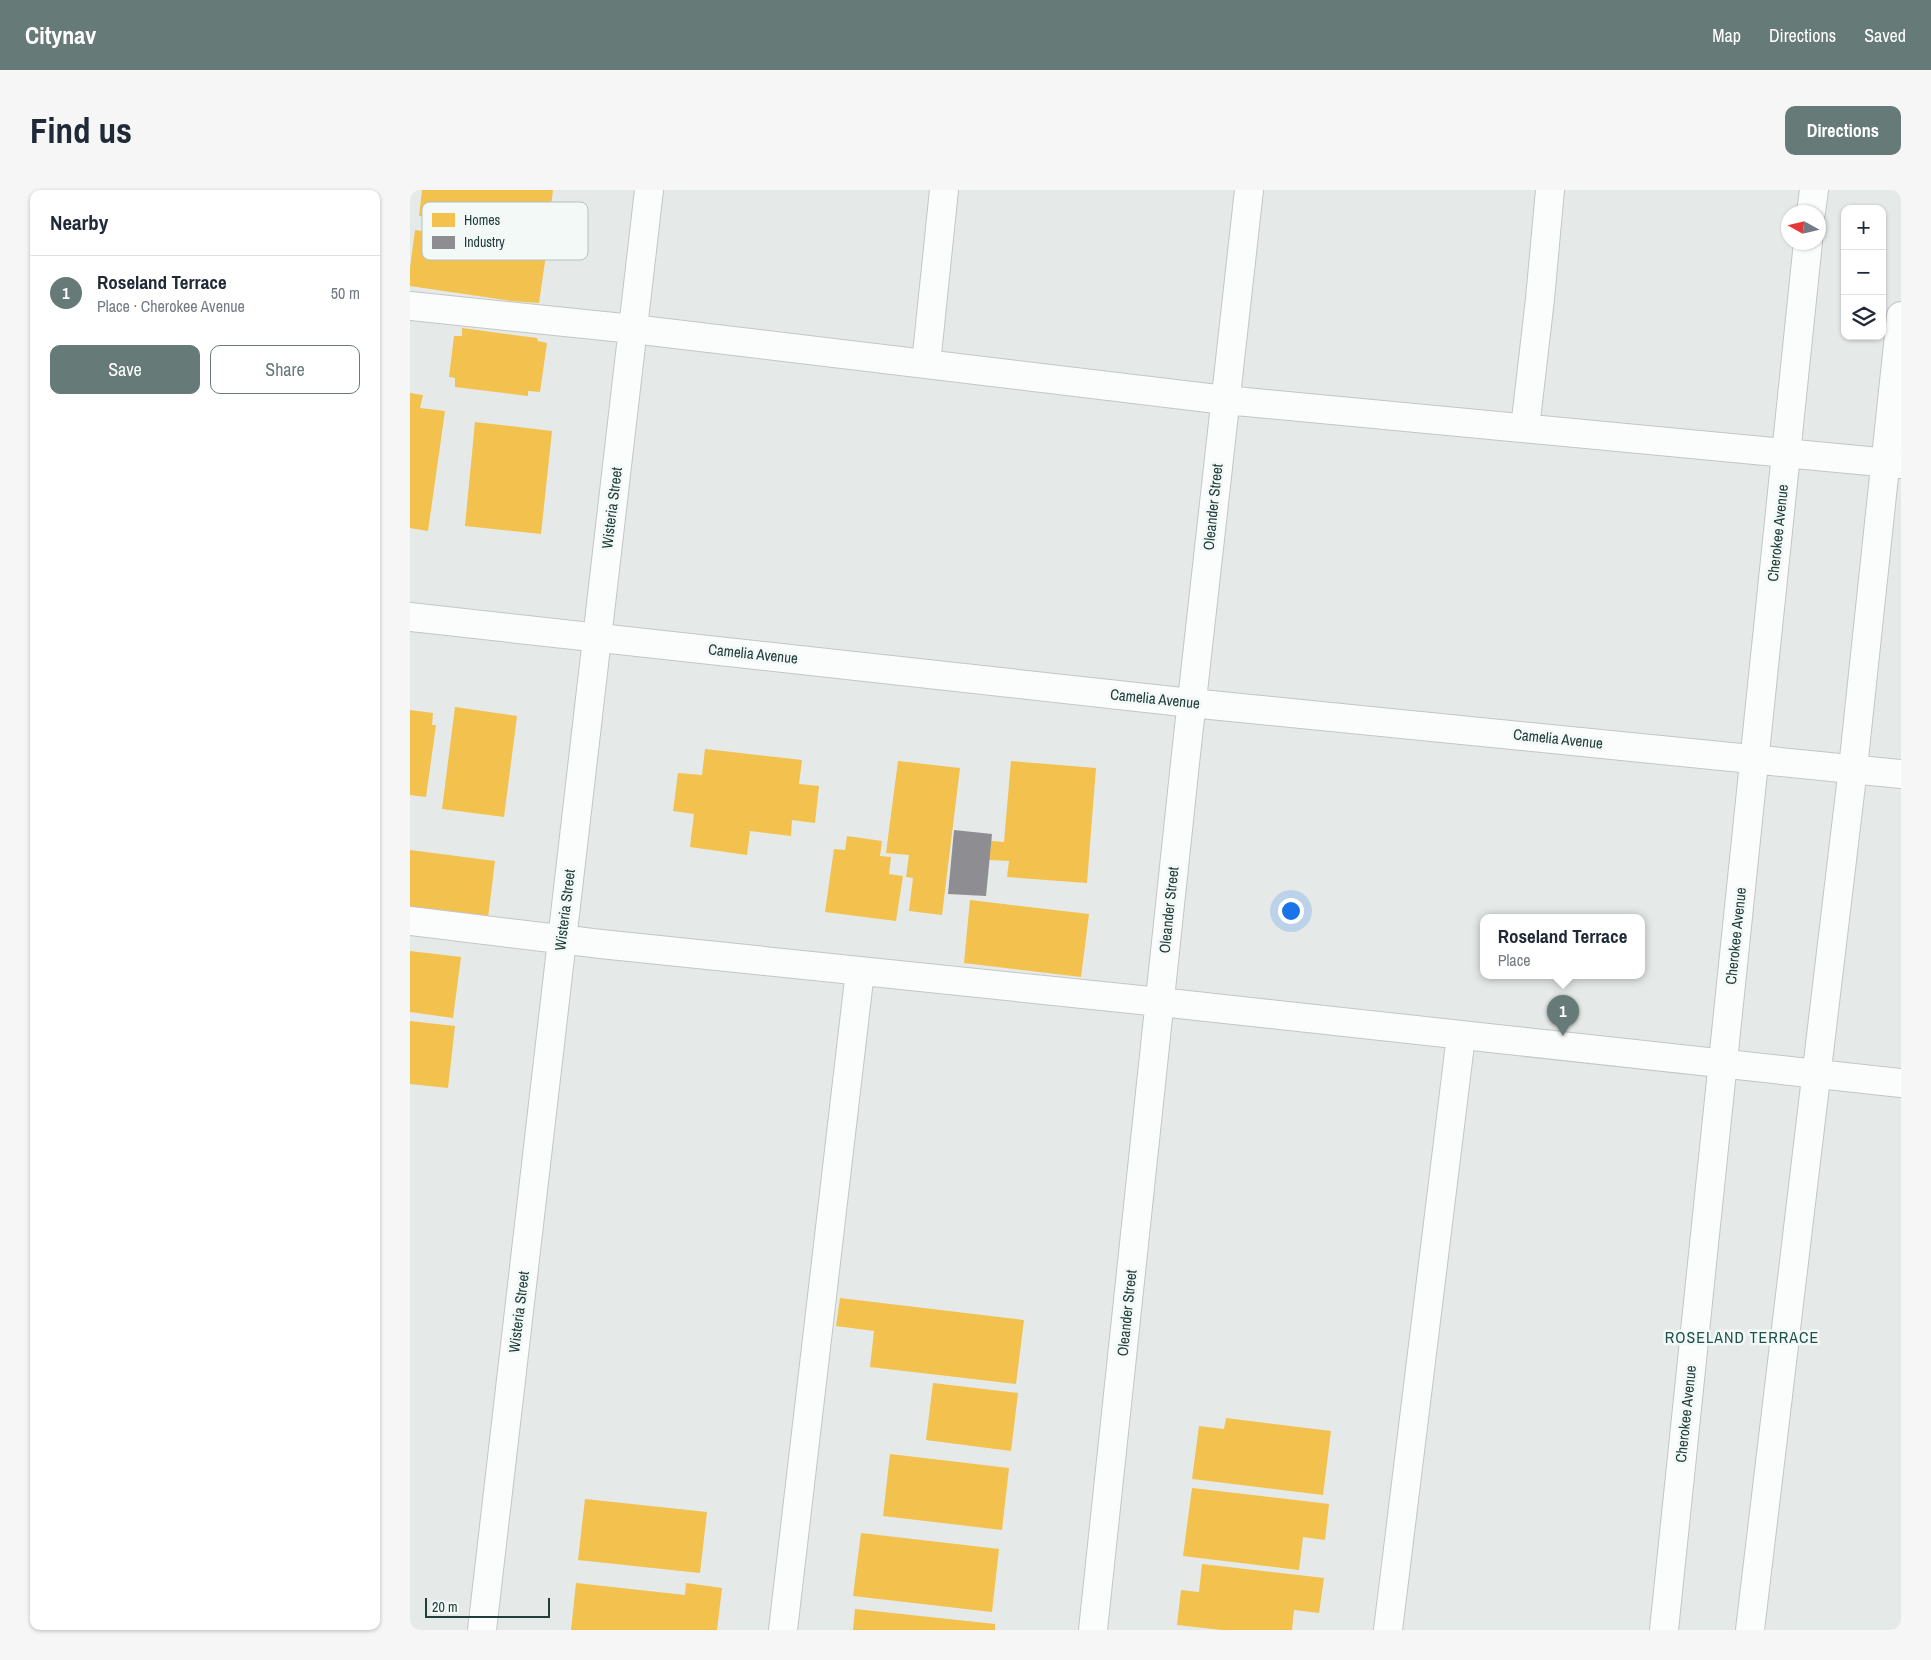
<!DOCTYPE html>
<html lang="en">
<head>
<meta charset="utf-8">
<style>
  body { margin:0; font-family:"Archivo Narrow",sans-serif; background:#f6f6f7; color:#1f2937 }
  .controls { position:absolute; right:15px; top:15px; display:grid; overflow:hidden; border-radius:10px; box-shadow:0 1px 4px #0004 }
  .controls button { width:45px; height:45px; display:grid; place-items:center; padding:0; border:0; border-bottom:1px solid #e0e1e3; background:#fff; color:#1f2937; font:25px sans-serif }
  .compass { position:absolute; left:1371px; top:15px; width:45px; height:45px; border-radius:50%; background:#fff; box-shadow:0 1px 4px #0004; rotate:278deg }
  .scale { position:absolute; left:15px; bottom:12px; width:125px; box-sizing:border-box; padding-left:5px; border:2px solid #223e3b; border-top:0; font-size:14px; line-height:18px; white-space:nowrap; color:#223e3b; -webkit-text-stroke:4px #f3f9f7; paint-order:stroke }
  .you { position:absolute; left:880px; top:720px; width:18px; height:18px; margin:-12px; border:4px solid #fff; border-radius:50%; background:#1a73e8; box-shadow:0 0 0 8px #1a73e833 }
  .badge { display:grid; place-items:center; width:32px; height:32px; border-radius:50%; background:#667a78; color:#fff; font-size:16px; font-weight:700 }
  .pin { position:absolute; translate:-50% -41px; filter:drop-shadow(0 1px 2px #0008) }
  .pin::after { content:''; position:absolute; top:26px; width:18px; height:15px; background:inherit; clip-path:polygon(0 0,100% 0,50% 100%) }
  .popup { position:absolute; left:1070px; top:724px; width:165px; height:65px; box-sizing:border-box; display:grid; place-content:center; border-radius:10px; background:#fff; filter:drop-shadow(0 1px 4px #0005); font-size:16px; white-space:nowrap; color:#747a83 }
  .popup b { font-size:19px; color:#1f2937 }
  .popup::after { content:''; position:absolute; left:50%; top:100%; margin-left:-10px; border:10px solid transparent; border-top-color:#fff }
  .list { margin:0; padding:0; list-style:none }
  h2 { display:flex; justify-content:space-between; align-items:center; height:65px; margin:0; padding:0 20px; font-size:21px }
  h2 small { font-size:16px; font-weight:400; color:#747a83 }
  .list li { display:grid; grid-template-columns:32px 1fr auto; gap:15px; align-items:center; box-sizing:border-box; height:75px; padding:0 20px; border-top:1px solid #e0e1e3 }
  .list b { display:block; font-size:19px; white-space:nowrap }
  .list p { margin:0; font-size:16px; white-space:nowrap; color:#747a83 }
  .list em { font-size:16px; font-style:normal; color:#747a83 }
  .actions { display:flex; gap:10px; padding:15px 20px }
  .actions a { flex:1; padding:11px 0; border:1px solid #667a78; border-radius:10px; text-align:center; font-size:18px; color:#667a78 }
  .actions .main { background:#667a78; color:#fff }
  .icon { flex:none; width:28px; height:28px; fill:none; stroke:currentColor; stroke-width:2; stroke-linecap:round; stroke-linejoin:round }
  .map { position:relative; flex:none; width:1491px; height:1440px; overflow:hidden; border-radius:10px }
  header { display:flex; align-items:center; gap:30px; box-sizing:border-box; height:70px; padding:0 25px; background:#667a78; color:#fff }
  header strong { font-size:24px }
  nav { display:flex; gap:28px; margin-inline-start:auto; font-size:18px }
  .intro { display:flex; align-items:center; justify-content:space-between; box-sizing:border-box; height:120px; padding:0 30px }
  h1 { margin:0; font-size:35px }
  .button { padding:12px 22px; border-radius:10px; background:#667a78; color:#fff; font-size:18px; font-weight:700 }
  main { display:flex; gap:30px; padding:0 30px }
  aside { flex:1; background:#fff; border-radius:10px; box-shadow:0 1px 4px #0004 }
  .map>svg:first-child { display:block }
  .homes { fill:#f2c14e }
  .industry { fill:#8d8d92 }
  .lines { fill:none; stroke-linecap:round; stroke-linejoin:round }
  .minor-casing { stroke:#c2c7c6; stroke-width:30 }
  .minor { stroke:#fbfcfc; stroke-width:28 }
  .labels { text-anchor:middle; stroke-width:5; stroke-linejoin:round; paint-order:stroke }
  .street-label { font-size:15px; fill:#223e3b; stroke:#f3f9f7 }
  .neighbourhood-label { font-size:16px; letter-spacing:1px; fill:#1e514d; stroke:#f3f9f7 }
  .key { fill:#f3f9f7; stroke:#b4c1bf; stroke-width:1 }
  .key-label { font-size:14px; fill:#223e3b }
</style>
</head>
<body>
<header>
<strong>Citynav</strong>
<nav><a>Map</a><a>Directions</a><a>Saved</a></nav>
</header>
<div class="intro"><h1>Find us</h1><a class="button">Directions</a></div>
<main>
<aside>
<h2>Nearby<small></small></h2>
<ul class="list">
<li><span class="badge">1</span><div><b>Roseland Terrace</b><p>Place · Cherokee Avenue</p></div><em>50 m</em></li>
</ul>
<div class="actions"><a class="main">Save</a><a>Share</a></div>
</aside>
<div class="map">
<svg width="1491" height="1440" viewBox="0 0 1491 1440">
  <rect width="100%" height="100%" fill="#e5eae9"/>
  <path class="homes" d="M12,0H143L139,33L121,30L119,41L9,26Z
    M5,40L137,58L129,113L101,111L0,96V78Z
    M52,138L127,148L128,151L137,153L130,202L118,201V206L45,197V188L39,187L44,146H52Z
    M0,203L13,205L10,218L35,221L18,341L0,338Z
    M65,232L142,241L131,344L55,336Z
    M45,517L107,526L94,627L32,619Z
    M0,520L23,523L22,535H26L16,607L0,605Z
    M295,559L392,570L389,594L409,596L405,633L382,630L381,646L340,641L337,665L280,657L284,624L263,621L268,583L292,585Z
    M488,571L550,578L532,725L499,721L503,688L496,687L499,665L476,663Z
    M601,571L686,578L677,693L597,687L599,671L579,670L581,651L594,652Z
    M437,646L472,651L470,666L481,667L479,684L493,686L486,731L415,722L424,659L435,660Z
    M0,660L85,671L78,728L0,718Z
    M560,710L679,724L671,787L554,773Z
    M0,761L51,767L43,828L0,822Z
    M0,831L45,836L38,898L0,894Z
    M430,1108L614,1130L606,1194L460,1177L464,1141L426,1136Z
    M523,1193L608,1203L601,1261L516,1250Z
    M816,1228L921,1241L913,1305L782,1289L789,1236L814,1239Z
    M480,1264L599,1278L592,1340L473,1326Z
    M782,1298L919,1314L915,1350L893,1347L889,1380L773,1366Z
    M175,1309L297,1322L290,1383L168,1370Z
    M451,1343L589,1359L582,1422L443,1406Z
    M792,1374L914,1388L909,1423L884,1420L882,1440H812L767,1435L771,1400L789,1402Z
    M166,1393L275,1405L276,1393L312,1398L307,1440H161Z
    M445,1419L585,1434V1440H443Z"/>
  <path class="industry" d="M544,640L582,644L576,706L538,704Z"/>
  <g class="lines">
    <defs>
      <path id="minor" d="M1401,22L1404,0
        M0,116L223,139L815,210L1491,274
        M516,174L534,0
        M1115,238L1130,109L1140,0
        M0,427L781,513L1491,584
        M0,731L191,754L750,812L1491,893
        M72,1440L239,0
        M373,1440L450,781
        M683,1440L776,564L839,0
        M978,1440L1051,846
        M1254,1440L1398,52
        M1340,1440L1443,578L1491,126"/>
    </defs>
    <use href="#minor" class="minor-casing"/>
    <use href="#minor" class="minor"/>
  </g>
  <g class="labels">
    <g class="street-label">
      <text transform="translate(803 317) rotate(-84)" y="5">Oleander Street</text>
      <text transform="translate(202 318) rotate(-83)" y="5">Wisteria Street</text>
      <text transform="translate(1368 343) rotate(-84)" y="5">Cherokee Avenue</text>
      <text transform="translate(343 464) rotate(6)" y="5">Camelia Avenue</text>
      <text transform="translate(745 509) rotate(6)" y="5">Camelia Avenue</text>
      <text transform="translate(1148 549) rotate(6)" y="5">Camelia Avenue</text>
      <text transform="translate(155 720) rotate(-83)" y="5">Wisteria Street</text>
      <text transform="translate(759 720) rotate(-84)" y="5">Oleander Street</text>
      <text transform="translate(1326 746) rotate(-84)" y="5">Cherokee Avenue</text>
      <text transform="translate(109 1122) rotate(-83)" y="5">Wisteria Street</text>
      <text transform="translate(717 1123) rotate(-84)" y="5">Oleander Street</text>
      <text transform="translate(1276 1224) rotate(-84)" y="5">Cherokee Avenue</text>
    </g>
    <g class="neighbourhood-label">
      <text x="1332" y="1153">ROSELAND TERRACE</text>
    </g>
  </g>
  <rect x="12" y="12" width="166" height="58" rx="8" class="key"/>
  <rect x="22" y="23" width="23" height="14" fill="#f2c14e"/>
  <rect x="22" y="46" width="23" height="13" fill="#8d8d92"/>
  <g class="key-label">
    <text x="54" y="35">Homes</text>
    <text x="54" y="57">Industry</text>
  </g>
</svg>
<div class="controls">
<button>+</button>
<button>−</button>
<button><svg class="icon" aria-label="layers" viewBox="0 0 24 24"><path d="M12 4l9 5-9 5-9-5zM3 14l9 5 9-5"/></svg></button>
</div>
<svg class="compass" viewBox="-18 -18 36 36"><path d="M0-13l5 13h-10z" fill="#e53935"/><path d="M0 13l5-13h-10z" fill="#747a83"/></svg>
<div class="scale">20 m</div>
<div class="you"></div>
<div class="pin badge" style="left:1153px;top:846px">1</div>
<div class="popup"><b>Roseland Terrace</b>Place</div>
</div>
</main>
</body>
</html>
